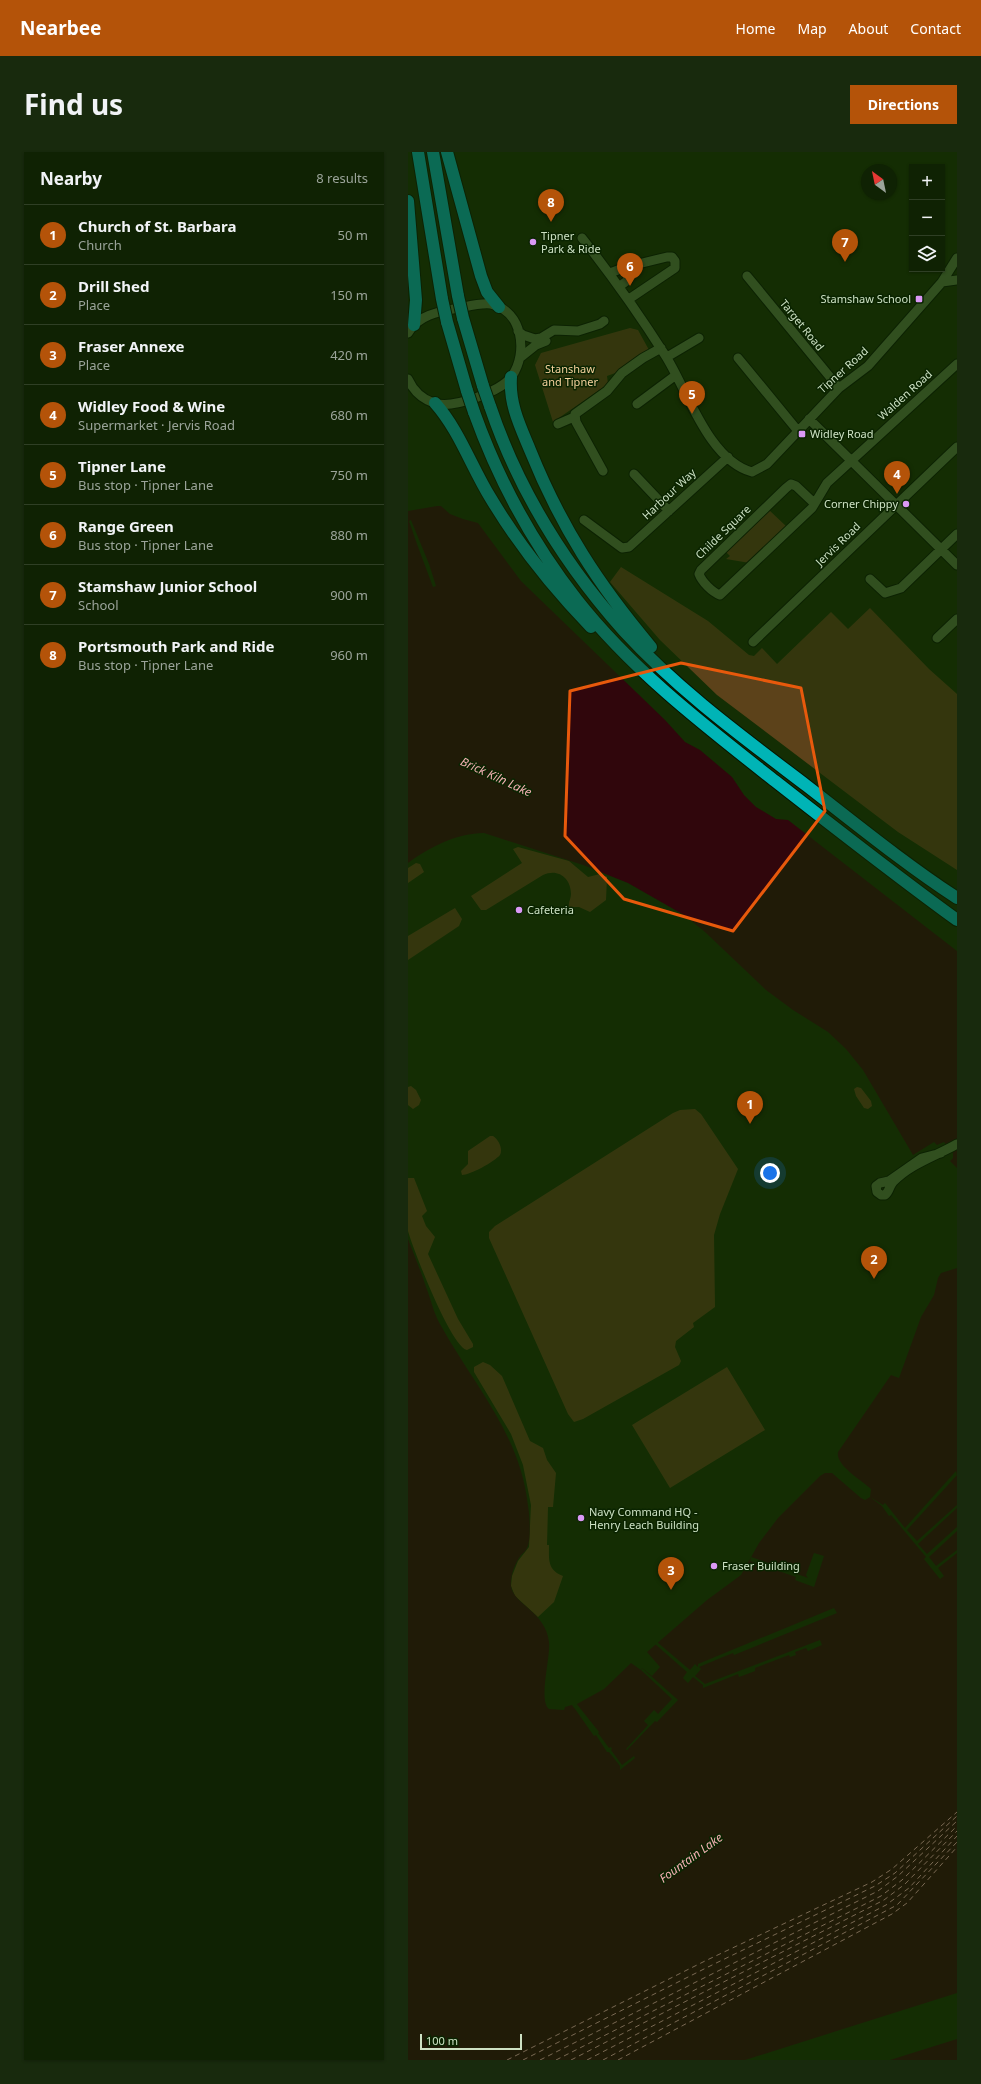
<!DOCTYPE html>
<html lang="en">
<head>
<meta charset="utf-8">
<style>
  body { margin:0; font-family:"Noto Sans",sans-serif; background:#182a0d; color:#f1f3f6 }
  .controls { position:absolute; right:12px; top:12px; display:grid; overflow:hidden; border-radius:0px; box-shadow:0 1px 3px #0004 }
  .controls button { width:36px; height:36px; display:grid; place-items:center; padding:0; border:0; border-bottom:1px solid #2f3f25; background:#0f2203; color:#f1f3f6; font:20px sans-serif }
  .compass { position:absolute; left:453px; top:12px; width:36px; height:36px; border-radius:50%; background:#0f2203; box-shadow:0 1px 3px #0004; rotate:327deg }
  .scale { position:absolute; left:12px; bottom:10px; width:102px; box-sizing:border-box; padding-left:4px; border:2px solid #cde1c3; border-top:0; font-size:11px; line-height:14px; white-space:nowrap; color:#cde1c3; -webkit-text-stroke:3px #0a2400; paint-order:stroke }
  .you { position:absolute; left:362px; top:1021px; width:14px; height:14px; margin:-10px; border:3px solid #fff; border-radius:50%; background:#1a73e8; box-shadow:0 0 0 6px #1a73e833 }
  .badge { display:grid; place-items:center; width:26px; height:26px; border-radius:50%; background:#b45309; color:#fff; font-size:13px; font-weight:700 }
  .pin { position:absolute; translate:-50% -33px; filter:drop-shadow(0 1px 2px #0008) }
  .pin::after { content:''; position:absolute; top:21px; width:14px; height:12px; background:inherit; clip-path:polygon(0 0,100% 0,50% 100%) }
  .list { margin:0; padding:0; list-style:none }
  h2 { display:flex; justify-content:space-between; align-items:center; height:52px; margin:0; padding:0 16px; font-size:17px }
  h2 small { font-size:13px; font-weight:400; color:#9ba49a }
  .list li { display:grid; grid-template-columns:26px 1fr auto; gap:12px; align-items:center; box-sizing:border-box; height:60px; padding:0 16px; border-top:1px solid #2f3f25 }
  .list b { display:block; font-size:15px; white-space:nowrap }
  .list p { margin:0; font-size:13px; white-space:nowrap; color:#9ba49a }
  .list em { font-size:13px; font-style:normal; color:#9ba49a }
  .icon { flex:none; width:22px; height:22px; fill:none; stroke:currentColor; stroke-width:2; stroke-linecap:round; stroke-linejoin:round }
  .map { position:relative; flex:none; width:549px; height:1908px; overflow:hidden; border-radius:0px }
  header { display:flex; align-items:center; gap:24px; box-sizing:border-box; height:56px; padding:0 20px; background:#b45309; color:#fff }
  header strong { font-size:19px }
  nav { display:flex; gap:22px; margin-inline-start:auto; font-size:14px }
  .intro { display:flex; align-items:center; justify-content:space-between; box-sizing:border-box; height:96px; padding:0 24px }
  h1 { margin:0; font-size:28px }
  .button { padding:10px 18px; border-radius:0px; background:#b45309; color:#fff; font-size:14px; font-weight:700 }
  main { display:flex; gap:24px; padding:0 24px }
  aside { flex:1; background:#0f2203; border-radius:0px; box-shadow:0 1px 3px #0004 }
  .map>svg:first-child { display:block }
  .green { fill:#5c421a }
  .water { fill:#30060c }
  .pier { fill:#142e04 }
  .lines { fill:none; stroke-linecap:round; stroke-linejoin:round }
  .ferry { stroke:#f4b0b3; stroke-width:1; stroke-dasharray:5 4; stroke-linecap:butt }
  .minor-casing { stroke:#041400; stroke-width:11 }
  .highway-casing { stroke:#041400; stroke-width:14 }
  .minor { stroke:#547942; stroke-width:9 }
  .highway { stroke:#00b4b6; stroke-width:12 }
  .highway-bridge-casing { stroke:#041400; stroke-width:14; stroke-linecap:butt }
  .highway-bridge { stroke:#00b4b6; stroke-width:12 }
  .marked { fill:none; stroke:#e8590c; stroke-width:3; stroke-linejoin:round }
  .poi-dot { fill:#db99f5; stroke:#0a2400; stroke-width:1.5 }
  .labels { text-anchor:middle; stroke-width:3; stroke-linejoin:round; paint-order:stroke }
  .poi-label { font-size:11px; fill:#cde1c3; stroke:#0a2400; text-anchor:start }
  .street-label { font-size:11px; fill:#cde1c3; stroke:#0a2400 }
  .park-label { font-size:11px; fill:#f6d19d; stroke:#0a2400 }
  .water-label { font-size:12px; font-style:italic; fill:#f4b0b3; stroke:#0a2400 }
</style>
</head>
<body>
<header>
<strong>Nearbee</strong>
<nav><a>Home</a><a>Map</a><a>About</a><a>Contact</a></nav>
</header>
<div class="intro"><h1>Find us</h1><a class="button">Directions</a></div>
<main>
<aside>
<h2>Nearby<small>8 results</small></h2>
<ul class="list">
<li><span class="badge">1</span><div><b>Church of St. Barbara</b><p>Church</p></div><em>50 m</em></li>
<li><span class="badge">2</span><div><b>Drill Shed</b><p>Place</p></div><em>150 m</em></li>
<li><span class="badge">3</span><div><b>Fraser Annexe</b><p>Place</p></div><em>420 m</em></li>
<li><span class="badge">4</span><div><b>Widley Food &amp; Wine</b><p>Supermarket · Jervis Road</p></div><em>680 m</em></li>
<li><span class="badge">5</span><div><b>Tipner Lane</b><p>Bus stop · Tipner Lane</p></div><em>750 m</em></li>
<li><span class="badge">6</span><div><b>Range Green</b><p>Bus stop · Tipner Lane</p></div><em>880 m</em></li>
<li><span class="badge">7</span><div><b>Stamshaw Junior School</b><p>School</p></div><em>900 m</em></li>
<li><span class="badge">8</span><div><b>Portsmouth Park and Ride</b><p>Bus stop · Tipner Lane</p></div><em>960 m</em></li>
</ul>
</aside>
<div class="map">
<svg width="549" height="1908" viewBox="0 0 549 1908">
  <rect width="100%" height="100%" fill="#142e04"/>
  <path class="green" d="M222,176L230,178L241,198L210,220L199,224L200,232L145,270L127,213L133,201Z
    M361,358L379,375L342,411L318,407L322,404L317,399Z
    M213,415L300,469L341,503L346,504L354,496L369,512L423,460L440,477L462,456L521,517L549,542V718L490,680L309,543L252,488L202,430Z
    M110,695L161,709L180,725L192,722L199,725L198,748L182,760L171,755H161C160,750 163,747 163,742C163,726 150,716 135,723L78,758H73L63,744L114,711L105,697Z
    M8,711L12,712L16,720L0,731V716Z
    M47,756L54,767L51,774L0,808V784Z
    M3,934L8,938L13,948L11,953L5,957L0,953V935Z
    M449,935L453,936L463,949L464,954L460,957L456,956L448,944L446,937Z
    M287,957L293,962L330,1017L312,1062L306,1083L307,1155L285,1171L286,1175L268,1189L267,1195L273,1209L271,1213L175,1267L166,1270L160,1262L81,1086V1080L87,1074L265,961L272,958Z
    M82,984H85C91,988 95,997 92,1003C86,1010 62,1023 54,1023L53,1019L60,1012V999Z
    M0,1026H6L19,1059L14,1064L18,1074L27,1085L20,1102L50,1167L65,1192V1195L59,1198C43,1195 5,1097 0,1079C0,1065 0,1041 0,1026Z
    M75,1210L82,1213L94,1224L122,1289L135,1296L139,1308L148,1321L145,1355H140L139,1393H141C141,1407 139,1418 155,1424L146,1450L130,1465L107,1444L103,1434L104,1424L110,1409L121,1395L123,1353L115,1313L103,1282L66,1220V1215Z
    M319,1215L357,1278L262,1336L224,1273Z"/>
  <path class="water" d="M29,354H33L42,362L55,367L70,371L113,429L257,568L277,590L292,598L324,625L336,643L348,655L368,667L380,668L549,799V1016L542,1009L545,1006V1001L536,990L529,993L526,990L505,1003L455,918L438,897L420,880L385,858L358,838L297,780L276,763L220,731L175,713L76,681C49,681 22,695 0,711V359Z
    M0,1087C6,1103 13,1119 18,1135C23,1147 25,1160 32,1172C66,1234 112,1281 120,1354C122,1364 123,1389 119,1396C118,1399 115,1401 113,1403C107,1411 102,1424 103,1434C105,1452 138,1460 141,1490C143,1504 130,1549 141,1557L156,1558L157,1555L164,1553L166,1556L169,1552L196,1537L223,1511L233,1518L234,1516L244,1524L252,1515L239,1500L299,1448L333,1423L351,1391L370,1366L412,1324L417,1321H424L453,1346L457,1348L462,1345L463,1337C453,1328 427,1313 430,1300L483,1223L491,1226L513,1165L526,1143L530,1126L533,1121L549,1116V1841L337,1908H0Z
    M549,1887V1908H482Z"/>
  <path class="pier" d="M3,368L21,412L28,434L25,435L9,392L1,369Z
    M548,1319L549,1323L499,1378L509,1389L549,1353V1356L510,1392L519,1402L549,1375V1379L521,1405L528,1414L549,1398V1401L530,1416L536,1424L532,1427L516,1407L518,1405L483,1363L481,1364L474,1354L462,1345L475,1353L477,1351L497,1376Z
    M406,1401L416,1404L406,1435L387,1428L388,1425L342,1409L343,1405L380,1418L382,1416L389,1419V1422L400,1426L398,1423Z
    M426,1456L429,1461L326,1503L325,1501L315,1505L291,1515L293,1517L287,1524L297,1532L412,1488L414,1493L400,1499L398,1496L387,1500L388,1503L382,1505L381,1503L347,1516V1519L331,1525L330,1522L295,1536V1533L285,1525L280,1531L275,1526L279,1520L247,1492L249,1490L282,1518L287,1512L290,1515V1512Z
    M234,1516L270,1548L249,1570L247,1569L219,1598L218,1597L240,1573L236,1569L246,1558L250,1562L264,1547L233,1518Z
    M168,1551L191,1580L190,1581L201,1596L203,1595L204,1597L203,1598L214,1613L226,1604L227,1606L212,1618V1614L201,1600H199L188,1583L186,1584L165,1554Z"/>
  <g class="lines">
    <path class="ferry" d="M99,1908L297,1809L464,1730L484,1717L549,1660
      M115,1908L300,1815L467,1734L487,1721L549,1664
      M132,1908L470,1739L490,1724L549,1669
      M148,1908L473,1744L494,1728L549,1674
      M163,1908L476,1748L497,1732L549,1679
      M179,1908L478,1753L501,1736L549,1684
      M195,1908L489,1753L549,1690
      M210,1908L484,1762L499,1751L549,1695"/>
    <defs>
      <path id="minor" d="M174,86C204,124 231,162 257,203C279,237 300,308 344,320L359,312L431,236L460,214L534,130L549,106
        M202,121L218,115L259,105H264L267,109V116L221,147
        M339,124L431,236
        M534,130L549,128
        M212,134L220,128L218,115
        M110,179L115,183L127,187L133,186L146,178L170,179L192,172L196,169
        M0,181C11,161 36,159 56,155C65,153 74,151 83,152C115,159 120,201 104,224C93,240 45,257 26,251C14,247 5,238 0,227
        M113,205L128,193L138,189
        M259,205L291,186
        M330,206L390,279
        M229,252L268,223
        M401,267L549,413
        M150,272L166,265
        M195,319L168,270L167,262L199,239L214,221L235,206L253,196
        M226,322L261,359
        M406,351L388,334L383,332L378,336L293,418L291,422C294,430 304,440 312,443L404,356L419,331L549,212
        M176,368L214,396L221,395L320,305
        M462,427L477,441L493,436L549,382
        M529,486L549,467
        M345,490L549,295
        M533,1001L514,1006L481,1029L472,1031L468,1034L469,1040L473,1043H477C482,1039 481,1034 485,1030C502,1012 528,1004 549,992"/>
      <path id="highway" d="M10,0L34,147
        M25,0L50,144
        M39,0L73,124L79,140L91,155
        M0,49L8,148L6,173
        M55,166L75,234
        M39,170L59,239
        M103,225C101,252 112,274 122,298C153,375 190,432 243,495
        M27,251C51,278 63,314 82,345C110,392 145,436 183,475
        M82,254C110,337 158,414 216,479C270,538 336,586 399,634C448,672 497,712 549,746
        M66,260C90,327 125,392 169,448C224,518 297,574 367,629C427,676 487,723 549,768"/>
    </defs>
    <use href="#minor" class="minor-casing"/>
    <use href="#highway" class="highway-casing"/>
    <use href="#minor" class="minor"/>
    <use href="#highway" class="highway"/>
    <defs>
      <path id="highway-bridge" d="M50,144L55,166
        M34,147L39,170
        M75,234L82,254
        M59,239L66,260"/>
    </defs>
    <use href="#highway-bridge" class="highway-bridge-casing"/>
    <use href="#highway-bridge" class="highway-bridge"/>
  </g>
  <path d="M0 0H549V1908H0ZM273,511L393,536L417,659L325,779L216,747L157,684L162,539Z" fill="#142e04" fill-opacity=".55" fill-rule="evenodd"/>
  <path class="marked" d="M273,511L393,536L417,659L325,779L216,747L157,684L162,539Z"/>
  <g class="poi-dot">
    <circle cx="125" cy="90" r="4"/>
    <rect x="507" y="143" width="8" height="8" rx="2"/>
    <rect x="390" y="278" width="8" height="8" rx="2"/>
    <circle cx="498" cy="352" r="4"/>
    <circle cx="111" cy="758" r="4"/>
    <circle cx="173" cy="1366" r="4"/>
    <circle cx="306" cy="1414" r="4"/>
  </g>
  <g class="labels">
    <g class="poi-label">
      <text x="133" y="88">Tipner<tspan x="133" dy="13">Park &amp; Ride</tspan></text>
      <text x="503" y="151" text-anchor="end">Stamshaw School</text>
      <text x="402" y="286">Widley Road</text>
      <text x="490" y="356" text-anchor="end">Corner Chippy</text>
      <text x="119" y="762">Cafeteria</text>
      <text x="181" y="1364">Navy Command HQ -<tspan x="181" dy="13">Henry Leach Building</tspan></text>
      <text x="314" y="1418">Fraser Building</text>
    </g>
    <g class="street-label">
      <text transform="translate(394 173) rotate(51)" y="4">Target Road</text>
      <text transform="translate(435 218) rotate(-42)" y="4">Tipner Road</text>
      <text transform="translate(497 243) rotate(-42)" y="4">Walden Road</text>
      <text transform="translate(261 342) rotate(-43)" y="4">Harbour Way</text>
      <text transform="translate(315 380) rotate(-44)" y="4">Childe Square</text>
      <text transform="translate(430 392) rotate(-44)" y="4">Jervis Road</text>
    </g>
    <g class="park-label">
      <text x="162" y="221">Stanshaw<tspan x="162" dy="13">and Tipner</tspan></text>
    </g>
    <g class="water-label">
      <text transform="translate(88 625) rotate(25)" y="4">Brick Kiln Lake</text>
      <text transform="translate(283 1706) rotate(-36)" y="4">Fountain Lake</text>
    </g>
  </g>
</svg>
<div class="controls">
<button>+</button>
<button>−</button>
<button><svg class="icon" aria-label="layers" viewBox="0 0 24 24"><path d="M12 4l9 5-9 5-9-5zM3 14l9 5 9-5"/></svg></button>
</div>
<svg class="compass" viewBox="-18 -18 36 36"><path d="M0-13l5 13h-10z" fill="#e53935"/><path d="M0 13l5-13h-10z" fill="#9ba49a"/></svg>
<div class="scale">100 m</div>
<div class="you"></div>
<div class="pin badge" style="left:342px;top:972px">1</div>
<div class="pin badge" style="left:466px;top:1127px">2</div>
<div class="pin badge" style="left:263px;top:1438px">3</div>
<div class="pin badge" style="left:489px;top:342px">4</div>
<div class="pin badge" style="left:284px;top:262px">5</div>
<div class="pin badge" style="left:222px;top:134px">6</div>
<div class="pin badge" style="left:437px;top:110px">7</div>
<div class="pin badge" style="left:143px;top:70px">8</div>
</div>
</main>
</body>
</html>
